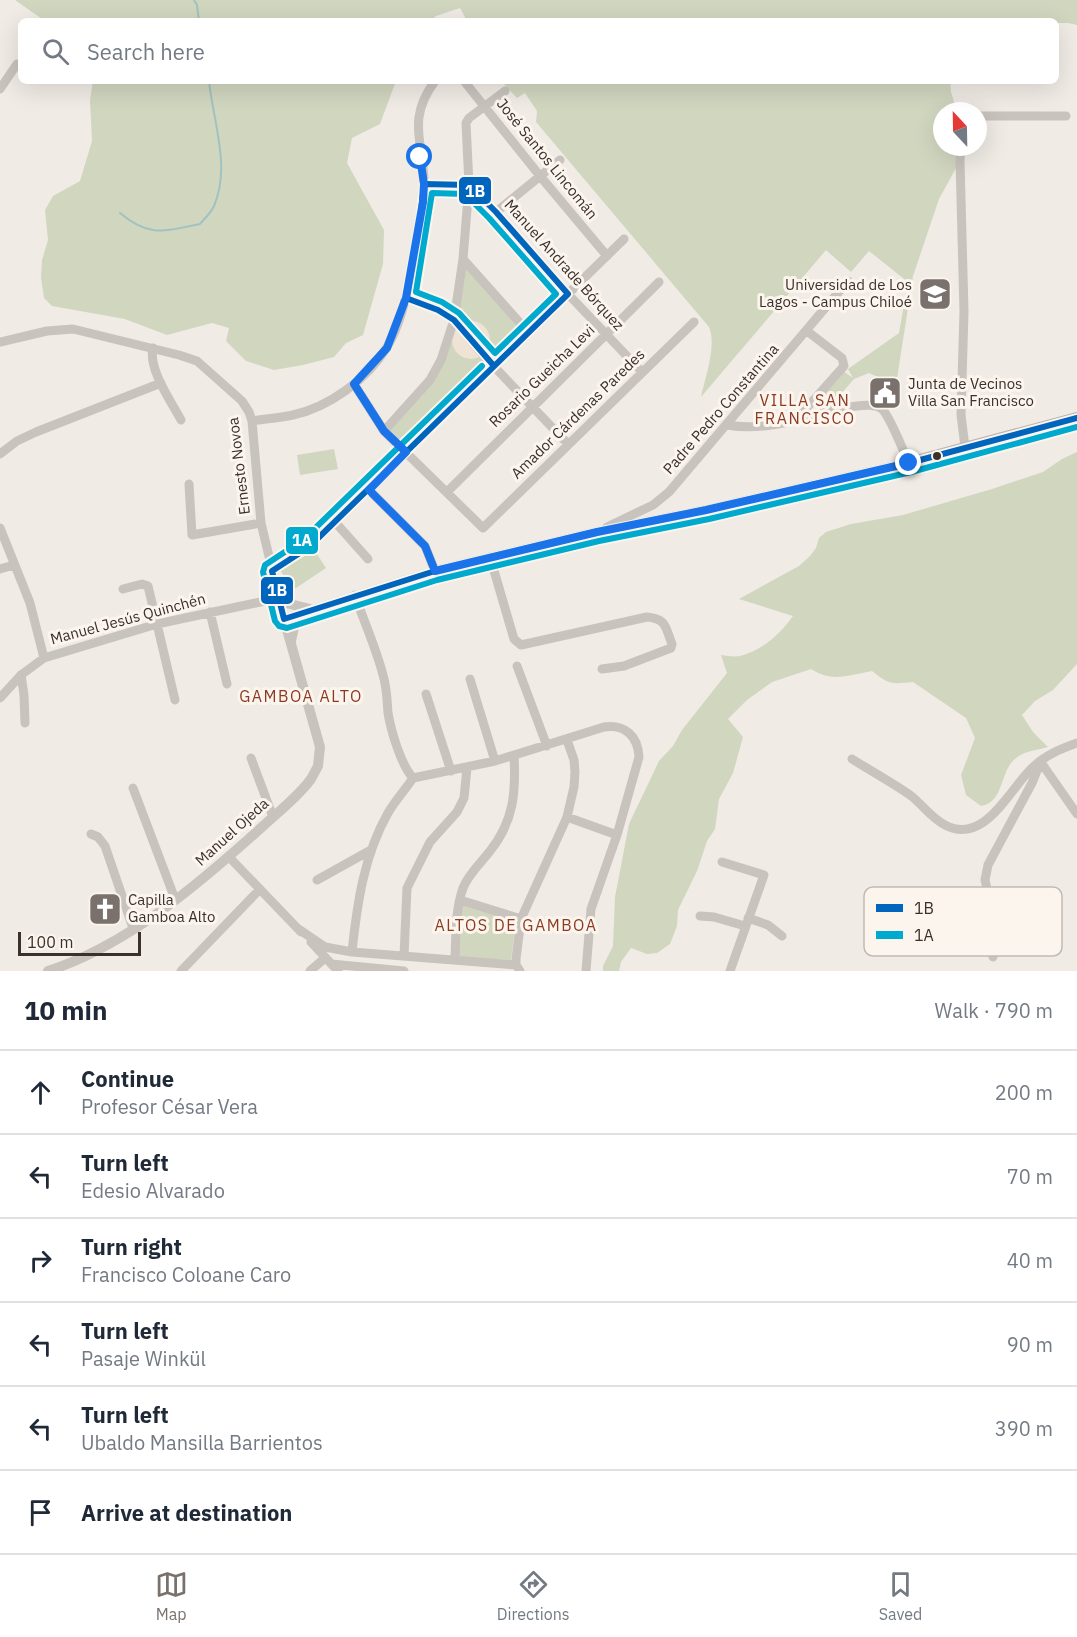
<!DOCTYPE html>
<html lang="en">
<head>
<meta charset="utf-8">
<style>
  body { margin:0; font-family:"IBM Plex Sans",sans-serif; background:#f2f2f3; color:#1f2937 }
  .compass { position:absolute; left:933px; top:102px; width:54px; height:54px; border-radius:50%; background:#fff; box-shadow:0 6px 24px #0002; rotate:338deg }
  .scale { position:absolute; left:18px; bottom:15px; width:123px; box-sizing:border-box; padding-left:6px; border:3px solid #3b302b; border-top:0; font-size:16px; line-height:21px; white-space:nowrap; color:#3b302b; -webkit-text-stroke:4px #fbf5ee; paint-order:stroke }
  .stop { position:absolute; width:18px; height:18px; margin:-14px; border:4px solid #1a73e8; border-radius:50%; background:#fff }
  .stop.end { background:#1a73e8; border-color:#fff; box-shadow:0 2px 6px #0008 }
  .list { margin:0; padding:0; list-style:none }
  h2 { display:flex; justify-content:space-between; align-items:center; height:78px; margin:0; padding:0 24px; font-size:26px }
  h2 small { font-size:20px; font-weight:400; color:#747a83 }
  .list li { display:grid; grid-template-columns:39px 1fr auto; gap:18px; align-items:center; box-sizing:border-box; height:84px; padding:0 24px; border-top:2px solid #e0e1e3 }
  .list b { display:block; font-size:22px; white-space:nowrap }
  .list p { margin:0; font-size:20px; white-space:nowrap; color:#747a83 }
  .list em { font-size:20px; font-style:normal; color:#747a83 }
  .icon { flex:none; width:33px; height:33px; fill:none; stroke:currentColor; stroke-width:2; stroke-linecap:round; stroke-linejoin:round }
  .map { position:relative; flex:none; width:1077px; height:971px; overflow:hidden }
  .search { position:absolute; background:#fff; box-shadow:0 6px 24px #0002; left:18px; right:18px; top:18px; height:66px; display:flex; align-items:center; gap:15px; box-sizing:border-box; padding:0 21px; border-radius:9px; color:#747a83; font-size:22px }
  .sheet { height:582px; background:#fff }
  nav { display:flex; justify-content:space-around; align-items:center; box-sizing:border-box; height:84px; border-top:2px solid #e0e1e3; background:#fff; font-size:16px; color:#747a83 }
  nav a { display:grid; justify-items:center; gap:3px }
  nav .on { color:#7a716c }
  .map>svg:first-child { display:block }
  .green { fill:#d1d6bf }
  .plaza { fill:#eee3d5 }
  .lines { fill:none; stroke-linecap:round; stroke-linejoin:round }
  .stream { stroke:#a1c2c1; stroke-width:2 }
  .minor { stroke:#c9c3be; stroke-width:9 }
  .tertiary { stroke:#c9c3be; stroke-width:10 }
  .secondary { stroke:#bab3ae; stroke-width:12 }
  .bus-1-casing { stroke:#fbf5ee; stroke-width:10 }
  .bus-2-casing { stroke:#fbf5ee; stroke-width:10 }
  .bus-1 { stroke:#0065bd; stroke-width:6 }
  .bus-2 { stroke:#00a9ce; stroke-width:6 }
  .route { stroke:#1a73e8; stroke-width:8 }
  .bus-dot { fill:#3b302b; stroke:#fbf5ee; stroke-width:2 }
  .labels { text-anchor:middle; stroke-width:6; stroke-linejoin:round; paint-order:stroke }
  .street-label { font-size:15px; fill:#3b302b; stroke:#fbf5ee }
  .poi-label { font-size:15px; fill:#3b302b; stroke:#fbf5ee; text-anchor:start }
  .neighbourhood-label { font-size:16px; letter-spacing:1.5px; fill:#8c3b22; stroke:#fbf5ee }
  .key { fill:#fbf5ee; stroke:#c1bab4; stroke-width:1.5 }
  .key-label { font-size:16px; fill:#3b302b }
  .line-badge { stroke:#fbf5ee; stroke-width:2 }
  .badge-label { font-size:16px; text-anchor:middle; font-weight:bold; fill:#fff }
</style>
</head>
<body>
<div class="map">
<svg width="1077" height="971" viewBox="0 0 1077 971">
  <rect width="100%" height="100%" fill="#f0ebe5"/>
  <path class="green" d="M15,0H1077V25L1068,23H1056V21H467L460,8L436,16L431,21H45Z
    M93,81H396L380,124L352,138L347,163L384,230L383,264L363,335L346,343L334,357L303,365L274,370L246,361L226,341L229,328L212,323L167,335L125,319L52,306L44,298L41,278L42,260L48,240L45,210L53,196L80,181L92,141L90,100Z
    M501,81H950L951,92L957,111H942V147H961L960,161L939,199L913,276L896,385L869,373L854,379L833,403L814,404L843,371L853,378L848,369L899,333L908,282L869,251L851,272L826,250L701,397C705,378 717,345 709,327L536,122L537,111L525,93L517,98Z
    M464,262L526,332L406,450L386,431L444,359Z
    M334,449L338,469L300,475L297,455Z
    M1077,452V664L1053,690L1035,701L1022,715L1033,732L1048,747C1038,750 1024,751 1016,758C999,771 1005,802 981,806L966,795L961,775L975,738L966,718L913,682C890,684 890,685 872,671C848,675 833,683 811,669L772,682L747,700L728,719L743,737L733,773L719,799L715,829L707,841L697,871L678,910L677,926L670,944L657,953L647,954L631,948L621,962L619,971H603V966L613,946L615,897L629,824L659,761L673,746L682,730L727,673L721,655C727,656 735,657 740,656C763,650 780,634 793,616L739,599L799,566L810,556L816,548L819,538L826,532L851,524L903,515L992,489L1043,472L1062,459Z
    M313,548L326,568L293,590L280,570Z
    M462,904L516,922L511,960L457,957Z"/>
  <path class="plaza" d="M452 340a19 19 0 1 1 38 0a19 19 0 1 1-38 0Z"/>
  <g class="lines">
    <path class="stream" d="M194,0L197,5L199,21
      M120,213C150,238 164,231 200,224C204,219 211,213 214,206C231,167 213,121 209,81"/>
    <path class="minor" d="M464,81L540,176L607,256
      M0,89L17,64
      M978,116H1066
      M961,147L960,161L964,311L961,415L965,447
      M424,184L469,185L496,212L568,294L642,372
      M496,212L560,160
      M463,259L528,332
      M406,298L438,310L454,320L483,355L568,444
      M0,342L47,331L73,329L179,355L197,361L242,401L249,412L252,421L261,523L284,619
      M153,348C148,369 171,401 181,420
      M354,384L384,431L483,528L694,322
      M252,421C265,419 279,418 293,415C329,407 368,379 387,347C402,322 407,292 413,264C418,239 423,212 424,187C425,144 405,121 435,81
      M795,421L844,366L842,358L807,331
      M727,425C744,428 761,427 778,424C799,421 867,396 882,409C890,416 903,451 909,463
      M384,431L430,380L441,360L454,320L463,259L469,185L466,123L469,118L505,91
      M0,454L17,441L36,432L161,383
      M189,484L192,535L261,523
      M369,490L425,546L435,571
      M447,492L659,282
      M335,522L368,559
      M607,527L653,505L669,492L848,281
      M0,528L30,603L44,658
      M490,557L514,639L521,645L647,617C667,619 665,627 672,644L671,648L624,666L602,669
      M0,569L14,565
      M272,571L309,547L335,522L624,239
      M123,589L142,584L148,586L175,700
      M355,595C364,622 376,648 383,675C387,688 387,700 388,713C391,731 401,765 413,778
      M210,612L227,684
      M517,666L547,746
      M21,675L24,695L25,723
      M470,679L495,761
      M426,694L451,771
      M0,698L21,675L44,658L157,624L279,598
      M251,758L273,817
      M852,759C871,771 891,782 910,795C922,804 931,818 945,825C985,846 1010,788 1033,767C1046,755 1060,749 1077,743
      M1040,761L1077,814
      M413,778L495,761L604,727C625,724 638,736 639,757L617,835L591,909L586,971
      M133,788L175,899
      M567,817L617,835
      M91,834L98,837L105,846L133,928
      M229,857L301,932
      M722,862L764,875L730,971
      M317,880L371,850
      M460,900L521,919
      M700,916L714,917L745,926
      M748,918L768,925L782,936
      M297,928L325,947L352,952L516,965
      M311,942L338,971
      M352,952C357,904 364,855 388,813C395,801 405,790 413,778
      M404,956L407,888L430,842L457,812L464,798L467,768
      M993,957L994,919L985,880L988,865L1032,783L1040,763
      M455,960C456,936 455,911 463,888C469,873 481,863 490,851C514,821 516,792 514,756
      M331,964L404,971
      M181,971L260,889
      M310,971L325,958
      M520,971L516,965V959L521,919L567,817L574,787L575,772L574,760L567,740"/>
    <path class="tertiary" d="M279,598L290,604L310,609
      M291,641L294,627L308,612
      M48,971C128,945 200,883 262,827C278,812 298,797 311,779L318,766L320,747L284,619L435,571L597,532L707,510L909,463"/>
    <path class="secondary" d="M909,463L1077,418"/>
    <defs>
      <path id="bus-1" d="M494,366L454,320L438,310L406,298L420,220L424,184L469,185L496,212L568,294L309,547L272,571L284,619L435,571L597,532L707,510L909,463L1077,418"/>
      <path id="bus-2" d="M432,193L465,194L489,218L556,294L495,353L459,313L442,302L416,292Z
        M482,366L303,540L265,565L263,572L275,621L279,626L287,628L437,580L599,541L709,519L911,472L1077,427"/>
    </defs>
    <use href="#bus-1" class="bus-1-casing"/>
    <use href="#bus-2" class="bus-2-casing"/>
    <use href="#bus-1" class="bus-1"/>
    <use href="#bus-2" class="bus-2"/>
  </g>
  <g class="lines">
    <path class="route" d="M420,157L424,184L423,202L406,298L387,348L354,384L384,431L406,452L369,490L425,546L435,571L597,532L706,510L909,463"/>
  </g>
  <defs>
    <symbol id="university-square" viewBox="-11 -11 22 22"><rect x="-9" y="-9" width="18" height="18" rx="4" fill="#7a716c" stroke="#fbf5ee"/><path d="M0-5L7-2L0 1L-7-2ZM-4 1L0 2.5L4 1V4Q0 6-4 4Z" fill="#fff"/></symbol>
    <symbol id="civic-square" viewBox="-11 -11 22 22"><rect x="-9" y="-9" width="18" height="18" rx="4" fill="#7a716c" stroke="#fbf5ee"/><path d="M-.6-6.5H3V-4.5H.6V-3L4-1V1h2V6H-6V1h2V-1L-.6-3ZM-1.2 2.5V6h2.4V2.5Z" fill="#fff"/></symbol>
    <symbol id="church-square" viewBox="-11 -11 22 22"><rect x="-9" y="-9" width="18" height="18" rx="4" fill="#7a716c" stroke="#fbf5ee"/><path d="M-1.2-6h2.4v3.5h3.3v2.4h-3.3V6h-2.4V-.1h-3.3v-2.4h3.3Z" fill="#fff"/></symbol>
  </defs>
  <g fill-rule="evenodd">
    <use href="#university-square" x="916" y="275" width="38" height="38"/>
    <use href="#civic-square" x="866" y="374" width="38" height="38"/>
    <use href="#church-square" x="86" y="890" width="38" height="38"/>
  </g>
  <circle class="bus-dot" cx="937" cy="456" r="5"/>
  <g class="labels">
    <g class="street-label">
      <text transform="translate(547 159) rotate(51)" y="5">José Santos Lincomán</text>
      <text transform="translate(564 265) rotate(48)" y="5">Manuel Andrade Bórquez</text>
      <text transform="translate(542 376) rotate(-44)" y="5">Rosario Gueicha Levi</text>
      <text transform="translate(721 409) rotate(-49)" y="5">Padre Pedro Constantina</text>
      <text transform="translate(578 414) rotate(-44)" y="5">Amador Cárdenas Paredes</text>
      <text transform="translate(239 466) rotate(-97)" y="5">Ernesto Novoa</text>
      <text transform="translate(128 619) rotate(-15)" y="5">Manuel Jesús Quinchén</text>
      <text transform="translate(232 832) rotate(-42)" y="5">Manuel Ojeda</text>
    </g>
    <g class="poi-label">
      <text x="912" y="290" text-anchor="end">Universidad de Los<tspan x="912" dy="17">Lagos - Campus Chiloé</tspan></text>
      <text x="908" y="389">Junta de Vecinos<tspan x="908" dy="17">Villa San Francisco</tspan></text>
      <text x="128" y="905">Capilla<tspan x="128" dy="17">Gamboa Alto</tspan></text>
    </g>
    <g class="neighbourhood-label">
      <text x="805" y="406">VILLA SAN<tspan x="805" dy="18">FRANCISCO</tspan></text>
      <text x="301" y="702">GAMBOA ALTO</text>
      <text x="516" y="931">ALTOS DE GAMBOA</text>
    </g>
  </g>
  <rect x="864" y="887" width="198" height="69" rx="9" class="key"/>
  <rect x="876" y="904" width="27" height="8" fill="#0065bd"/>
  <rect x="876" y="931" width="27" height="8" fill="#00a9ce"/>
  <g class="key-label">
    <text x="914" y="914">1B</text>
    <text x="914" y="941">1A</text>
  </g>
  <g class="line-badge">
    <rect x="458" y="176" width="34" height="29" rx="6" fill="#0065bd"/>
    <rect x="285" y="526" width="34" height="29" rx="6" fill="#00a9ce"/>
    <rect x="260" y="576" width="34" height="29" rx="6" fill="#0065bd"/>
  </g>
  <g class="badge-label">
    <text x="475" y="197">1B</text>
    <text x="302" y="546">1A</text>
    <text x="277" y="596">1B</text>
  </g>
</svg>
<svg class="compass" viewBox="-18 -18 36 36"><path d="M0-13l5 13h-10z" fill="#e53935"/><path d="M0 13l5-13h-10z" fill="#747a83"/></svg>
<div class="scale">100 m</div>
<div class="stop" style="left:420px;top:157px"></div>
<div class="stop end" style="left:909px;top:463px"></div>
<div class="search"><svg class="icon" aria-label="search" viewBox="0 0 24 24"><circle cx="10" cy="10" r="6"/><path d="M15 15l6 6"/></svg>Search here</div>
</div>
<section class="sheet">
<h2>10 min<small>Walk · 790 m</small></h2>
<ul class="list">
<li><svg class="icon" aria-label="ahead" viewBox="0 0 24 24"><path d="M12 20V5M6 11l6-6 6 6"/></svg><div><b>Continue</b><p>Profesor César Vera</p></div><em>200 m</em></li>
<li><svg class="icon" aria-label="left" viewBox="0 0 24 24"><path d="M17 20v-9H6M10 6l-5 5 5 5"/></svg><div><b>Turn left</b><p>Edesio Alvarado</p></div><em>70 m</em></li>
<li><svg class="icon" aria-label="right" viewBox="0 0 24 24"><path d="M7 20v-9h11M14 6l5 5-5 5"/></svg><div><b>Turn right</b><p>Francisco Coloane Caro</p></div><em>40 m</em></li>
<li><svg class="icon" aria-label="left" viewBox="0 0 24 24"><path d="M17 20v-9H6M10 6l-5 5 5 5"/></svg><div><b>Turn left</b><p>Pasaje Winkül</p></div><em>90 m</em></li>
<li><svg class="icon" aria-label="left" viewBox="0 0 24 24"><path d="M17 20v-9H6M10 6l-5 5 5 5"/></svg><div><b>Turn left</b><p>Ubaldo Mansilla Barrientos</p></div><em>390 m</em></li>
<li><svg class="icon" aria-label="arrive" viewBox="0 0 24 24"><path d="M6 21V4h12l-3 4 3 4H6"/></svg><div><b>Arrive at destination</b></div></li>
</ul>
</section>
<nav>
<a class="on"><svg class="icon" aria-label="map" viewBox="0 0 24 24"><path d="M3 6l6-2 6 2 6-2v14l-6 2-6-2-6 2zM9 4v14M15 6v14"/></svg>Map</a>
<a><svg class="icon" aria-label="directions" viewBox="0 0 24 24"><path d="M12 3l9 9-9 9-9-9zM9 14v-3h6M13 9l2 2-2 2"/></svg>Directions</a>
<a><svg class="icon" aria-label="saved" viewBox="0 0 24 24"><path d="M7 4h10v16l-5-4-5 4z"/></svg>Saved</a>
</nav>
</body>
</html>
